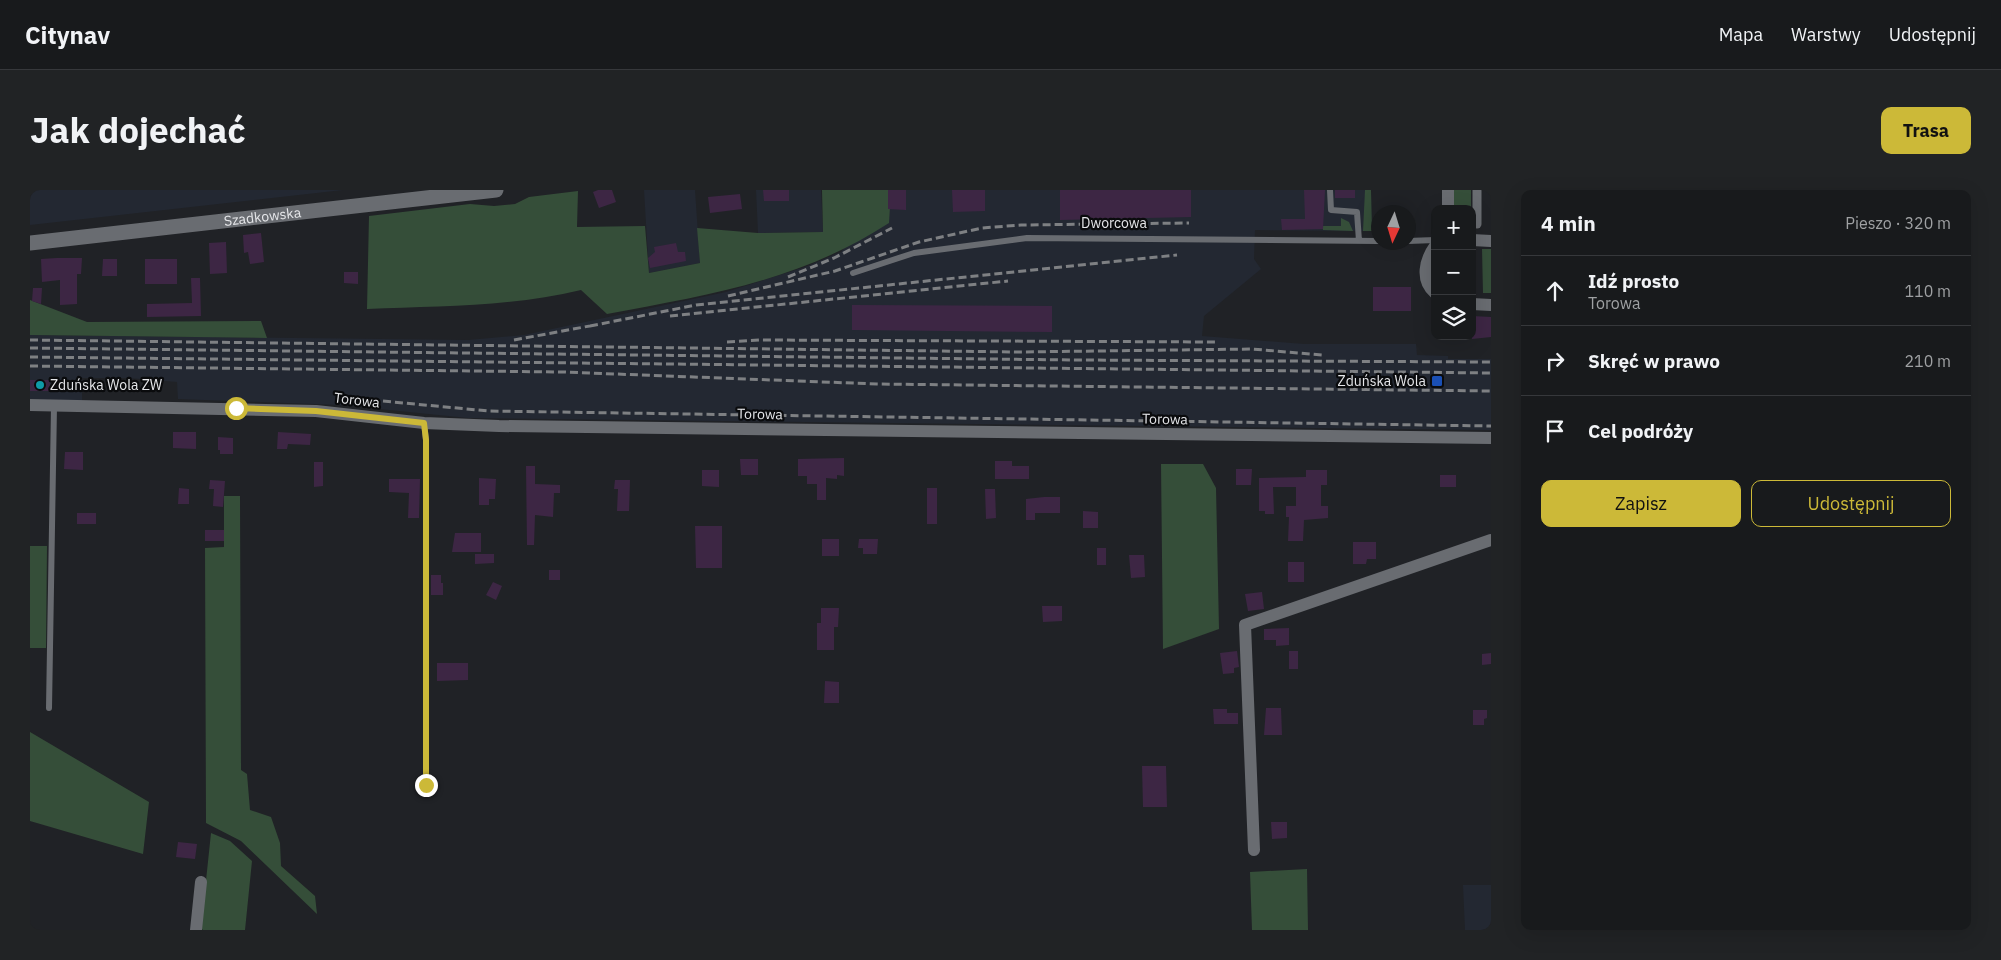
<!DOCTYPE html>
<html lang="pl">
<head>
<meta charset="utf-8">
<style>
  body { margin:0; font-family:"IBM Plex Sans",sans-serif; background:#212325; color:#f1f3f6 }
  .controls { position:absolute; right:15px; top:15px; display:grid; overflow:hidden; border-radius:10px; box-shadow:0 5px 20px #0002 }
  .controls button { width:45px; height:45px; display:grid; place-items:center; padding:0; border:0; border-bottom:1px solid #36383b; background:#181a1c; color:#f1f3f6; font:25px sans-serif }
  .compass { position:absolute; left:1341px; top:15px; width:45px; height:45px; border-radius:50%; background:#181a1c; box-shadow:0 5px 20px #0002; rotate:184deg }
  .stop { position:absolute; width:15px; height:15px; margin:-11px; border:4px solid #ccb938; border-radius:50%; background:#fff }
  .stop.end { background:#ccb938; border-color:#fff; box-shadow:0 1px 5px #0008 }
  .list { margin:0; padding:0; list-style:none }
  h2 { display:flex; justify-content:space-between; align-items:center; height:65px; margin:0; padding:0 20px; font-size:21px }
  h2 small { font-size:16px; font-weight:400; color:#9fa1a3 }
  .list li { display:grid; grid-template-columns:32px 1fr auto; gap:15px; align-items:center; box-sizing:border-box; height:70px; padding:0 20px; border-top:1px solid #36383b }
  .list b { display:block; font-size:19px; white-space:nowrap }
  .list p { margin:0; font-size:16px; white-space:nowrap; color:#9fa1a3 }
  .list em { font-size:16px; font-style:normal; color:#9fa1a3 }
  .actions { display:flex; gap:10px; padding:15px 20px }
  .actions a { flex:1; padding:11px 0; border:1px solid #ccb938; border-radius:10px; text-align:center; font-size:18px; color:#ccb938 }
  .actions .main { background:#ccb938; color:#111 }
  .icon { flex:none; width:28px; height:28px; fill:none; stroke:currentColor; stroke-width:2; stroke-linecap:round; stroke-linejoin:round }
  .map { position:relative; flex:none; width:1461px; height:740px; overflow:hidden; border-radius:10px }
  header { display:flex; align-items:center; gap:30px; box-sizing:border-box; height:70px; padding:0 25px; background:#181a1c; border-bottom:1px solid #36383b }
  header strong { font-size:24px }
  nav { display:flex; gap:28px; margin-inline-start:auto; font-size:18px }
  .intro { display:flex; align-items:center; justify-content:space-between; box-sizing:border-box; height:120px; padding:0 30px }
  h1 { margin:0; font-size:35px }
  .button { padding:12px 22px; border-radius:10px; background:#ccb938; color:#111; font-size:18px; font-weight:700 }
  main { display:flex; gap:30px; padding:0 30px }
  aside { flex:1; background:#181a1c; border-radius:10px; box-shadow:0 5px 20px #0002 }
  .map>svg:first-child { display:block }
  .built { fill:#232832 }
  .green { fill:#354e39 }
  .building { fill:#3d2644 }
  .lines { fill:none; stroke-linecap:round; stroke-linejoin:round }
  .service { stroke:#696c71; stroke-width:6 }
  .pedestrian { stroke:#696c71; stroke-width:9 }
  .minor { stroke:#696c71; stroke-width:12 }
  .tertiary { stroke:#696c71; stroke-width:15 }
  .rail { stroke:#7e8083; stroke-width:3; stroke-dasharray:8 4; stroke-linecap:butt }
  .route { stroke:#ccb938; stroke-width:6 }
  .transit-dot { fill:#1a4fb4; stroke:#0a0b0d; stroke-width:2 }
  .culture-dot { fill:#0f9aa8; stroke:#0a0b0d; stroke-width:2 }
  .labels { text-anchor:middle; stroke-width:4.5; stroke-linejoin:round; paint-order:stroke }
  .street-label { font-size:14px; fill:#e6e7ea; stroke:#0a0b0d }
  .poi-label { font-size:14px; fill:#e6e7ea; stroke:#0a0b0d; text-anchor:end }
</style>
</head>
<body>
<header>
<strong>Citynav</strong>
<nav><a>Mapa</a><a>Warstwy</a><a>Udostępnij</a></nav>
</header>
<div class="intro"><h1>Jak dojechać</h1><a class="button">Trasa</a></div>
<main>
<div class="map">
<svg width="1461" height="740" viewBox="0 0 1461 740">
  <rect width="100%" height="100%" fill="#202226"/>
  <path class="built" d="M0,0H313L0,35Z
    M614,0H665L670,73L619,83Z
    M726,0H791L793,42L728,43Z
    M861,0H1341L1342,41L1225,40L1224,69L1231,79L1174,126L1172,146L1274,154H1386L1387,165L1418,166V169H1461V240L438,228L310,215L148,209L147,192L98,188H52V212L0,211V145L438,150L494,145L696,102L775,77L811,62Z
    M1433,695H1461V740H1435Z"/>
  <path class="green" d="M792,0H861L859,33C770,91 678,105 577,124L551,100C481,117 408,116 337,119L339,26L440,14L464,16L485,14L499,7L548,1L547,37L615,36L619,83L670,73L667,38L728,43L793,42Z
    M1335,0H1341L1342,41H1333Z
    M1423,0H1441V19H1424Z
    M1311,28L1319,32L1323,41L1293,40V36H1311Z
    M1452,59H1461V103H1453Z
    M0,110L57,132L231,131L237,148L0,145Z
    M1131,274H1173L1186,298L1189,439L1133,459Z
    M194,306H210L211,580L217,584L220,620L241,627L250,653L251,676L285,706L287,724L211,651L176,633L175,358L194,357Z
    M0,356H17L16,458H0Z
    M0,542L119,612L113,664L0,631Z
    M181,643L200,651L222,671L215,740H173L171,738Z
    M1277,679L1278,740H1222L1220,682Z"/>
  <path class="building" d="M568,0H582L586,12L569,18L563,2Z
    M733,0H759V11H734Z
    M858,0H876V20L858,19Z
    M922,0H955V21L923,22Z
    M1030,0H1161V27L1030,30Z
    M1274,0H1295L1293,39L1252,40L1251,29H1275Z
    M1305,0H1325V8H1305Z
    M710,4L712,19L680,23L678,7Z
    M231,43L234,72L220,74L218,62L214,63L213,45Z
    M196,52L197,83L180,84L179,53Z
    M646,53L648,62H655L656,71L620,78L618,68L625,62L624,57Z
    M27,68H52L51,84H47V114L30,115V90L12,92L11,69Z
    M73,69H87V86H72Z
    M115,69H147V94H115Z
    M314,82H328V94L314,93Z
    M161,88H170L171,126L117,127V114L162,113Z
    M1343,97H1381V121H1343Z
    M3,98H12L11,114L2,111Z
    M822,115L1022,116V142L822,140Z
    M1442,126L1461,127V147L1442,149Z
    M0,190H20V201H0Z
    M143,242H166V259L143,258Z
    M248,242L281,244L280,255L258,254L257,259H247Z
    M188,247L203,248V264H190V260H188Z
    M35,262H53V280L34,279Z
    M814,268V286L807,285V289L796,288V310H787V294H777V286H768V269Z
    M710,269H728V285H711Z
    M965,271H982V276H999V289H965Z
    M284,272H293V296L284,297Z
    M496,276H505V294L530,295V303H524L523,327L505,325L504,355H497Z
    M1206,279H1222L1221,295H1206Z
    M672,280H689V297L672,296Z
    M1276,280H1297V295H1291V316H1298V328L1274,330L1273,351H1258L1259,327H1256V316H1266V297H1243L1244,324H1235V321H1229V288L1276,287Z
    M1410,285H1426V297H1410Z
    M449,288L466,289L465,309H459V315H449Z
    M359,289H390L389,328H378L379,303L359,302Z
    M180,290L195,291L193,317L183,316L184,299H179Z
    M585,290H600L599,321H587L588,299H584Z
    M149,298L159,299V314H148Z
    M897,298H907V334H897Z
    M955,299H965L966,328L956,329Z
    M1014,307H1030V323H1005V330H996V309Z
    M1053,321L1068,322V338H1053Z
    M47,323H66V334H47Z
    M665,336H692V378H666Z
    M175,340H194V351H175Z
    M425,343H451V362H422Z
    M792,349H809V366H792Z
    M829,349H848L847,364H833V358H828Z
    M1323,352H1346V369H1337L1336,374H1323Z
    M1067,358H1076V375H1067Z
    M445,364H464V373L445,374Z
    M1099,365H1114L1115,387L1101,388Z
    M1258,372H1274V392H1258Z
    M519,380H530V390H519Z
    M401,385H411V393H413V405H401Z
    M463,392L472,396L466,410L456,405Z
    M1232,402L1234,419L1218,421L1215,404Z
    M1012,416H1032V431L1013,432Z
    M791,418H809L808,437H804V460H787V433H791Z
    M1259,438V455L1246,456V450H1234V439Z
    M1207,461L1209,477L1204,478V483L1193,484L1190,463Z
    M1259,461H1268V479H1259Z
    M1461,463V474L1452,475V464Z
    M407,473H438V490L407,491Z
    M795,491L809,492V513H794Z
    M1236,518H1251L1252,545H1234Z
    M1183,519H1197V523H1208V534H1184Z
    M1443,520H1457V528L1454,529V535H1443Z
    M1112,576H1136L1137,617H1113Z
    M1241,632H1257V648L1242,649Z
    M148,652L167,654L165,669L146,667Z"/>
  <g class="lines">
    <path class="service" d="M1300,0L1301,20L1327,22L1329,51
      M1378,51L1405,50
      M823,83L884,63L997,48L1348,51
      M394,233L396,250V595
      M19,518L24,216"/>
    <path class="pedestrian" d="M1447,0V34"/>
    <path class="minor" d="M1418,0V19
      M1442,50L1461,51
      M1405,56C1395,70 1390,90 1405,103
      M1442,114L1461,115
      M0,215L286,221L394,233L469,236L1461,248
      M1224,660L1215,435L1461,350
      M166,740L171,692"/>
    <path class="tertiary" id="s1" d="M0,53L466,0"/>
    <path class="rail" d="M758,87L804,68L862,38
      M698,106L805,81L889,52L952,38L991,35L1159,33
      M640,126L978,91
      M560,136L666,115L1147,65
      M0,150L990,162L1222,159L1292,165
      M484,150L565,135
      M697,152L729,150L1187,152
      M0,158L1045,170L1461,172
      M0,167L1461,183
      M0,176L533,182L847,194L1461,201
      M353,211L458,221L1461,236"/>
  </g>
  <g class="lines">
    <path class="route" d="M206,218L286,221L394,233L396,250V595"/>
  </g>
  <rect class="transit-dot" x="1401" y="185" width="12" height="12" rx="2.5"/>
  <circle class="culture-dot" cx="10" cy="195" r="5"/>
  <g class="labels">
    <g class="street-label">
      <text dy="5" stroke="none"><textPath href="#s1" startOffset="234">Szadkowska</textPath></text>
      <text x="1084" y="38">Dworcowa</text>
      <text transform="translate(327 210) rotate(7)" y="5">Torowa</text>
      <text transform="translate(730 224) rotate(1)" y="5">Torowa</text>
      <text transform="translate(1135 229) rotate(1)" y="5">Torowa</text>
    </g>
    <g class="poi-label">
      <text x="1396" y="196">Zduńska Wola</text>
      <text x="20" y="200" text-anchor="start">Zduńska Wola ZW</text>
    </g>
  </g>
</svg>
<div class="controls">
<button>+</button>
<button>−</button>
<button><svg class="icon" aria-label="layers" viewBox="0 0 24 24"><path d="M12 4l9 5-9 5-9-5zM3 14l9 5 9-5"/></svg></button>
</div>
<svg class="compass" viewBox="-18 -18 36 36"><path d="M0-13l5 13h-10z" fill="#e53935"/><path d="M0 13l5-13h-10z" fill="#9fa1a3"/></svg>
<div class="stop" style="left:206px;top:218px"></div>
<div class="stop end" style="left:396px;top:595px"></div>
</div>
<aside>
<h2>4 min<small>Pieszo · 320 m</small></h2>
<ul class="list">
<li><svg class="icon" aria-label="ahead" viewBox="0 0 24 24"><path d="M12 20V5M6 11l6-6 6 6"/></svg><div><b>Idź prosto</b><p>Torowa</p></div><em>110 m</em></li>
<li><svg class="icon" aria-label="right" viewBox="0 0 24 24"><path d="M7 20v-9h11M14 6l5 5-5 5"/></svg><div><b>Skręć w prawo</b></div><em>210 m</em></li>
<li><svg class="icon" aria-label="arrive" viewBox="0 0 24 24"><path d="M6 21V4h12l-3 4 3 4H6"/></svg><div><b>Cel podróży</b></div></li>
</ul>
<div class="actions"><a class="main">Zapisz</a><a>Udostępnij</a></div>
</aside>
</main>
</body>
</html>
